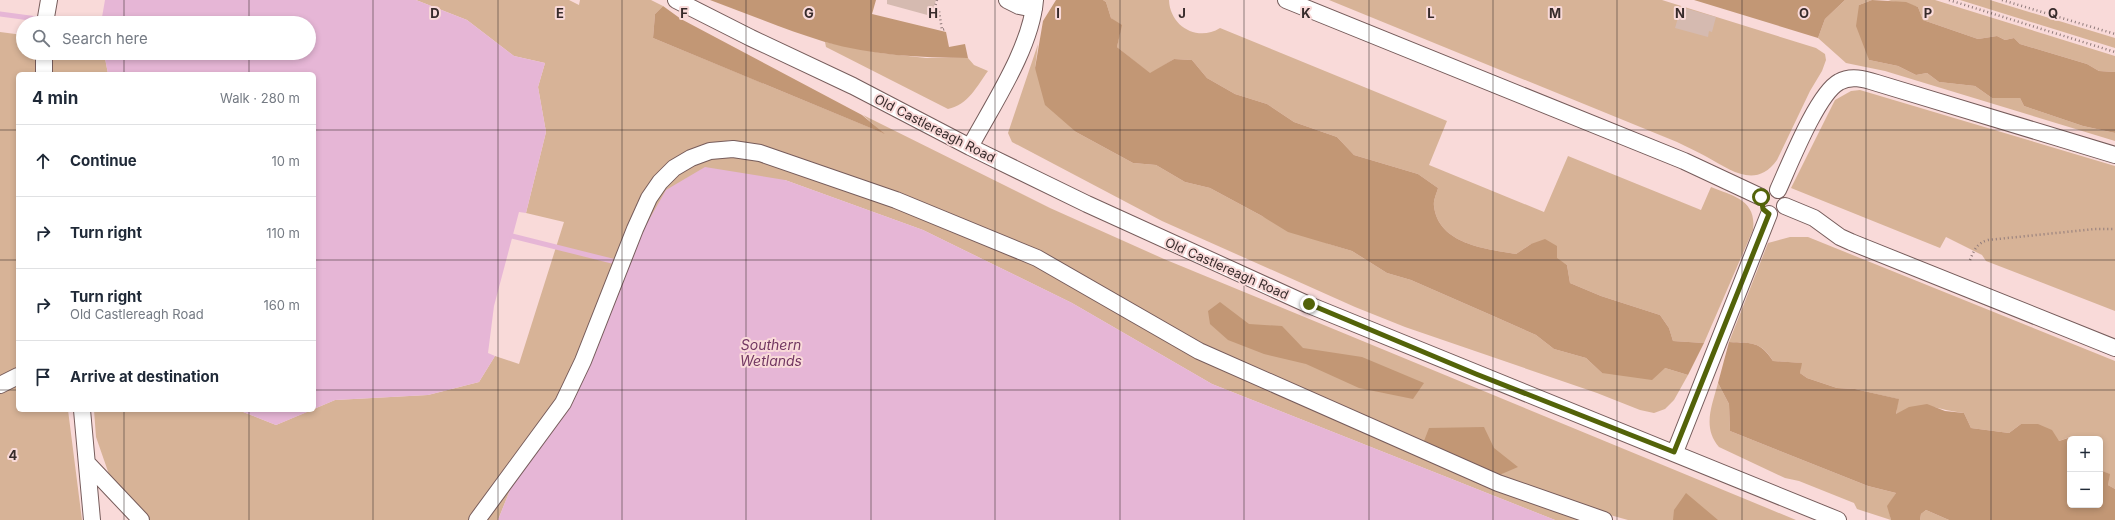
<!DOCTYPE html>
<html lang="en">
<head>
<meta charset="utf-8">
<style>
  body { margin:0; font-family:Inter,sans-serif; background:#f2f2f3; color:#1f2937 }
  .controls { position:absolute; right:12px; bottom:12px; display:grid; overflow:hidden; border-radius:6px; box-shadow:0 2px 6px #0003 }
  .controls button { width:36px; height:36px; display:grid; place-items:center; padding:0; border:0; border-bottom:1px solid #e0e1e3; background:#fff; color:#1f2937; font:20px sans-serif }
  .stop { position:absolute; width:12px; height:12px; margin:-9px; border:3px solid #536309; border-radius:50%; background:#fff }
  .stop.end { background:#536309; border-color:#fff; box-shadow:0 1px 4px #0008 }
  .list { margin:0; padding:0; list-style:none }
  h2 { display:flex; justify-content:space-between; align-items:center; height:52px; margin:0; padding:0 16px; font-size:17px }
  h2 small { font-size:13px; font-weight:400; color:#747a83 }
  .list li { display:grid; grid-template-columns:26px 1fr auto; gap:12px; align-items:center; box-sizing:border-box; height:72px; padding:0 16px; border-top:1px solid #e0e1e3 }
  .list b { display:block; font-size:15px; white-space:nowrap }
  .list p { margin:0; font-size:13px; white-space:nowrap; color:#747a83 }
  .list em { font-size:13px; font-style:normal; color:#747a83 }
  .icon { flex:none; width:22px; height:22px; fill:none; stroke:currentColor; stroke-width:2; stroke-linecap:round; stroke-linejoin:round }
  .map { position:relative; flex:none; width:2115px; height:520px; overflow:hidden }
  .search { position:absolute; background:#fff; box-shadow:0 2px 6px #0003; left:16px; top:16px; width:300px; height:44px; display:flex; align-items:center; gap:10px; box-sizing:border-box; padding:0 14px; border-radius:22px; color:#747a83; font-size:15px }
  .panel { position:absolute; background:#fff; box-shadow:0 2px 6px #0003; left:16px; top:72px; width:300px; height:340px; border-radius:6px }
  .map>svg:first-child { display:block }
  .green { fill:#d7b397 }
  .forest { fill:#c29775 }
  .water { fill:#e6b6d6 }
  .lines { fill:none; stroke-linecap:round; stroke-linejoin:round }
  .stream { stroke:#e6b6d6; stroke-width:5 }
  .building { fill:#d5bab0 }
  .minor-casing { stroke:#765c5b; stroke-width:18 }
  .path { stroke:#907b7b; stroke-width:2.5; stroke-dasharray:1 3; stroke-linecap:butt }
  .minor { stroke:#fff; stroke-width:16 }
  .route { stroke:#536309; stroke-width:5 }
  .grid { fill:none; stroke:#372b2b; stroke-width:1; stroke-opacity:0.55 }
  .labels { text-anchor:middle; stroke-width:4; stroke-linejoin:round; paint-order:stroke }
  .street-label { font-size:13px; fill:#372b2b; stroke:#f9dad9 }
  .water-label { font-size:14px; font-style:italic; fill:#733862; stroke:#f9dad9 }
  .grid-label { font-size:13px; text-anchor:middle; font-weight:bold; fill:#372b2b; stroke:#f9dad9; stroke-width:4; stroke-linejoin:round; paint-order:stroke }
</style>
</head>
<body>
<div class="map">
<svg width="2115" height="520" viewBox="0 0 2115 520">
  <rect width="100%" height="100%" fill="#f9dad9"/>
  <path class="green" d="M416,0H569L579,5L580,0H651L663,6L655,14L653,38L883,133L863,115L1050,208L1164,259L1796,520H1628L1610,515L1501,475L1327,402L1209,349L1024,244L989,229L865,182L764,148L731,140L698,147L659,176L562,398L471,520H149L112,483L96,437L94,410H238L276,425L335,400L428,395L479,382L495,356L519,364L564,222L526,213L546,132L538,87L545,63L514,56L467,20Z
    M1103,0H1169C1170,27 1198,42 1220,28L1447,121L1429,165L1544,212L1568,156L1701,210L1711,187C1733,196 1757,200 1753,230L1704,343L1673,341L1669,328L1660,315L1601,296L1570,283L1567,265L1531,244L1516,254C1486,249 1438,244 1434,206C1433,200 1437,193 1438,188L1418,174L1354,155L1337,137L1294,122L1267,104L1235,94L1207,78L1192,60L1174,59L1150,74L1117,47L1121,26L1111,18L1106,2Z
    M1329,0H1662L1816,48L1825,54L1826,60L1822,71L1810,91L1777,160C1756,189 1732,171 1707,157C1698,152 1687,147 1677,142Z
    M1845,0H1872L1859,5L1869,60L1898,66L1916,75L1927,73L1939,82L1975,86L1992,98H2020L2024,106L2083,126L2115,133V141L1885,71L1846,63L1818,38L1825,19Z
    M1888,0H1935L2115,56V72L2099,71L2087,64L2020,44L2014,38L2005,40L1997,36L1978,39L1923,20L1918,7C1905,2 1899,4 1888,0Z
    M1960,0H1990L2115,38V48Z
    M0,32L23,35V53H41V74H18V371L0,379Z
    M825,42L881,53L926,58H968L974,65L988,71C977,86 968,105 948,109L826,47Z
    M1038,44L1035,68L1076,132L1133,163L1156,165L1185,182L1210,188L1262,216L1329,244L1352,251L1387,273L1411,280L1491,315L1536,335L1554,349L1586,358L1602,373L1665,368L1688,375L1674,400L1665,409L1654,413L1640,410L1597,393L1405,327L1355,307L1162,221L1012,142L1008,133Z
    M48,53H104L108,74H49Z
    M1860,90L2115,166V311L1986,261L1982,255L1946,237L1940,248L1791,188L1835,100L1851,91Z
    M723,155L766,160L830,181L1042,268L1130,320L1217,368L1595,520H1555L1212,384L1072,303L923,230L785,180L638,239C650,210 664,174 696,161C704,158 714,157 723,155Z
    M1790,237H1808L2115,361V489L2108,485L2109,474L2100,470V439H2075L2070,437L2059,441L2021,424L2009,433L1971,428L1964,413C1933,410 1926,398 1896,415L1898,399L1855,389L1837,388L1807,378L1800,373L1801,363L1773,361C1761,341 1751,343 1729,342L1768,243Z
    M18,383V410H68L82,520H0V392Z
    M1718,383L1729,404L1730,431L1868,486L1896,493L1888,506L1891,520L1857,509L1854,503L1799,481L1785,478L1719,447C1702,427 1712,406 1718,383Z
    M514,480L498,520H484Z
    M1926,510L1949,520H1920L1921,514Z"/>
  <path class="forest" d="M710,0H876L872,14L946,32L949,47L965,44L968,58C920,58 872,55 825,42C786,30 748,14 710,0Z
    M1056,0H1103L1106,2L1111,18L1122,25L1117,47L1150,73L1174,59L1192,60L1207,78L1235,94L1267,104L1294,122L1337,137L1354,155L1418,174L1438,188C1437,193 1433,200 1434,206C1438,244 1486,249 1516,254L1531,244L1545,239L1557,246V258L1567,265L1570,283L1601,296L1660,315L1669,328L1673,341L1704,343L1688,375L1665,368L1652,380L1602,373L1586,358L1554,349L1536,335L1491,315L1411,280L1387,273L1352,251L1288,232L1262,216L1210,188L1185,182L1156,165L1133,163L1076,132L1045,105L1035,68L1043,21Z
    M1694,0H1845L1825,19L1818,38Z
    M1872,0L1906,2L1918,7L1923,20L1978,39L1997,36L2005,40L2014,38L2020,44L2087,64L2099,71L2115,72V133L2083,126L2024,106L2020,98H1992L1975,86L1939,82L1927,73L1916,75L1898,66L1869,60L1856,26L1859,5Z
    M663,6L681,19L862,115L885,134L653,38L655,14Z
    M1220,302L1249,324L1282,326L1303,348L1362,357L1424,383L1413,399L1359,388L1306,364L1264,354L1228,340L1210,324L1208,311Z
    M1729,342C1752,343 1760,341 1773,361L1802,363L1800,373L1807,378L1837,388L1855,389L1899,399L1896,414L1909,407L1927,404L1945,411L1964,413L1971,428L2009,433L2021,424H2038L2052,430L2059,441L2071,437L2075,439H2070V505H2100V470L2110,474L2108,485L2115,489V520H1949L1926,510L1921,514L1920,520H1891L1887,506L1896,493L1868,486L1730,431L1729,404L1718,383Z
    M1484,427L1494,448L1518,467L1497,476L1437,457L1424,441L1429,428Z
    M1686,493L1718,520H1673L1674,510Z"/>
  <path class="water" d="M105,0H416L467,20L514,56L545,63L538,87L546,132L526,213L519,212L494,306L488,353L495,356L479,382L428,395L335,400L314,409V74H108L104,53H309V23H101Z
    M705,167L785,180L923,230L1072,303L1212,384L1555,520H498L514,480L567,408L638,239L666,190Z
    M238,410H312L276,425Z"/>
  <g class="lines">
    <path class="stream" d="M0,14L67,23
      M512,236L620,263"/>
  </g>
  <path class="building" d="M887,0H936L931,16L887,4Z
    M1681,7L1716,17L1712,32L1709,31L1708,37L1675,28Z"/>
  <g class="lines">
    <defs>
      <path id="minor" d="M676,0L751,38L853,86L970,147L1087,204L1309,305L1838,520
        M1007,0L1019,6L1034,9
        M1286,0L1684,161L1761,197
        M45,23L49,0
        M44,53V74
        M970,147C993,104 1031,48 1035,0
        M1778,190C1789,166 1817,94 1839,82C1851,75 1864,79 1877,83L2115,155
        M1785,206L1814,218L1840,237L1851,242L2115,348
        M0,385L18,376
        M82,410L92,520
        M1675,452L1769,214
        M88,464L141,520
        M477,520L563,403L583,361L635,229L649,198L660,182L674,168L691,158L710,151L733,149L760,153L896,200L1037,258L1199,351L1498,483L1604,520"/>
    </defs>
    <use href="#minor" class="minor-casing"/>
    <path class="path" d="M937,0L934,10L939,11L942,30L945,29
      M1949,0L2115,52
      M2002,0L2115,34
      M1970,260C1974,250 1977,243 1988,240L2095,229H2115"/>
    <use href="#minor" class="minor"/>
  </g>
  <g class="lines">
    <path class="route" d="M1309,304L1476,374L1674,452L1769,214L1763,209L1761,197"/>
  </g>
  <path class="grid" d="M124,0V23M249,0V23M373,0V520M498,0V520M622,0V520M746,0V520M871,0V520M995,0V520M1120,0V520M1244,0V520M1369,0V520M1493,0V520M1617,0V520M1742,0V520M1866,0V520M1991,0V520M124,53V74M249,53V74M0,130H18M314,130H2115M0,260H18M314,260H2115M0,390H18M314,390H2115M124,410V520M249,410V520"/>
  <g class="labels">
    <g class="street-label">
      <text transform="translate(935 128) rotate(27)" y="5">Old Castlereagh Road</text>
      <text transform="translate(1227 268) rotate(24)" y="5">Old Castlereagh Road</text>
    </g>
    <g class="water-label">
      <text x="771" y="350">Southern<tspan x="771" dy="16">Wetlands</tspan></text>
    </g>
  </g>
  <g class="grid-label">
    <text x="435" y="18">D</text>
    <text x="560" y="18">E</text>
    <text x="684" y="18">F</text>
    <text x="809" y="18">G</text>
    <text x="933" y="18">H</text>
    <text x="1058" y="18">I</text>
    <text x="1182" y="18">J</text>
    <text x="1306" y="18">K</text>
    <text x="1431" y="18">L</text>
    <text x="1555" y="18">M</text>
    <text x="1680" y="18">N</text>
    <text x="1804" y="18">O</text>
    <text x="1928" y="18">P</text>
    <text x="2053" y="18">Q</text>
    <text x="13" y="460">4</text>
  </g>
</svg>
<div class="controls">
<button>+</button>
<button>−</button>
</div>
<div class="stop" style="left:1761px;top:197px"></div>
<div class="stop end" style="left:1309px;top:304px"></div>
<div class="search"><svg class="icon" aria-label="search" viewBox="0 0 24 24"><circle cx="10" cy="10" r="6"/><path d="M15 15l6 6"/></svg>Search here</div>
<section class="panel">
<h2>4 min<small>Walk · 280 m</small></h2>
<ul class="list">
<li><svg class="icon" aria-label="ahead" viewBox="0 0 24 24"><path d="M12 20V5M6 11l6-6 6 6"/></svg><div><b>Continue</b></div><em>10 m</em></li>
<li><svg class="icon" aria-label="right" viewBox="0 0 24 24"><path d="M7 20v-9h11M14 6l5 5-5 5"/></svg><div><b>Turn right</b></div><em>110 m</em></li>
<li><svg class="icon" aria-label="right" viewBox="0 0 24 24"><path d="M7 20v-9h11M14 6l5 5-5 5"/></svg><div><b>Turn right</b><p>Old Castlereagh Road</p></div><em>160 m</em></li>
<li><svg class="icon" aria-label="arrive" viewBox="0 0 24 24"><path d="M6 21V4h12l-3 4 3 4H6"/></svg><div><b>Arrive at destination</b></div></li>
</ul>
</section>
</div>
</body>
</html>
